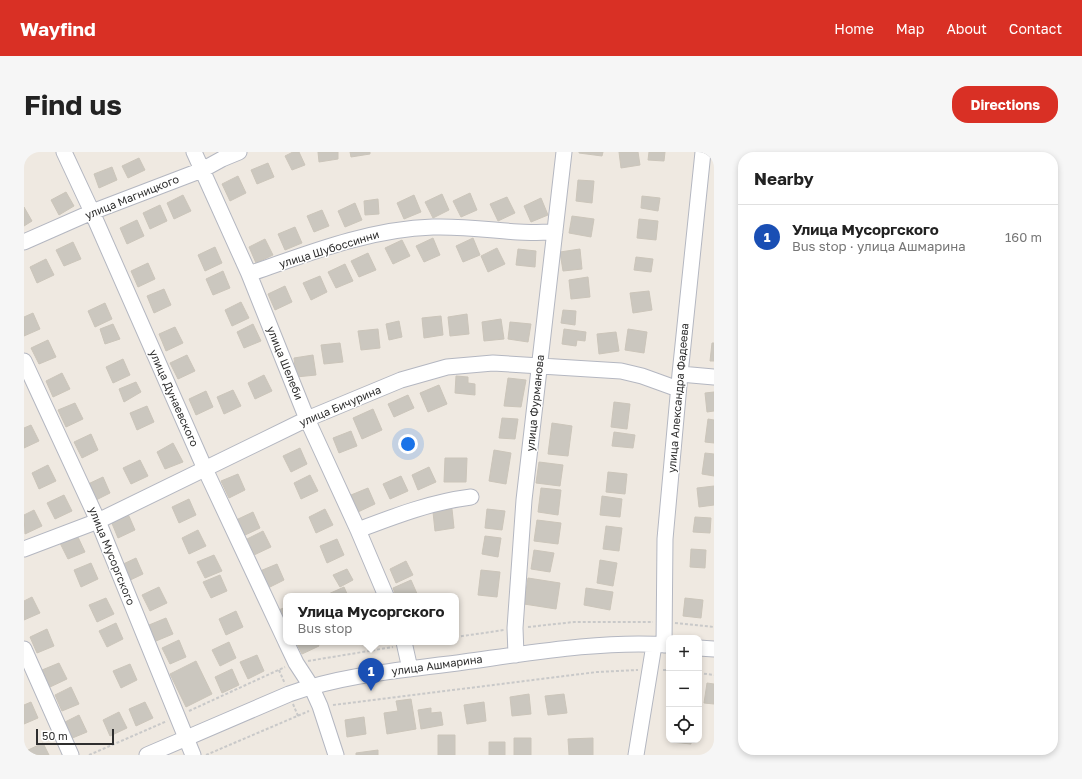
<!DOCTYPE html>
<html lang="en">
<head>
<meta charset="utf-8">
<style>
  body { margin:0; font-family:"Golos Text",sans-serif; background:#f6f6f6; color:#222 }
  .controls { position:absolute; right:12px; bottom:12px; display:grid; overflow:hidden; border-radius:8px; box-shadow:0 2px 6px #0003 }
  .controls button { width:36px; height:36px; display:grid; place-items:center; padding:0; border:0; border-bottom:1px solid #e0e0e0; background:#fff; color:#222; font:20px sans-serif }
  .scale { position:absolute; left:12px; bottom:10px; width:78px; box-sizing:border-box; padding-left:4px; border:2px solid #2e2e2e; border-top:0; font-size:11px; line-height:14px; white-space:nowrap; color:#2e2e2e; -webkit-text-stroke:3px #fff; paint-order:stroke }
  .you { position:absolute; left:384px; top:292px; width:14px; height:14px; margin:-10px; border:3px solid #fff; border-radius:50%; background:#1a73e8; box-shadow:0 0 0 6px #1a73e833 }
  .badge { display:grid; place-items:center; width:26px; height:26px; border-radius:50%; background:#d93025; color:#fff; font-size:13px; font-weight:700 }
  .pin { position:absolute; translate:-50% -33px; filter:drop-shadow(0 1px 2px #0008) }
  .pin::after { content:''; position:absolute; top:21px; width:14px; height:12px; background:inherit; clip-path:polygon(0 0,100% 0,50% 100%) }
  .popup { position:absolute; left:259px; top:441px; width:176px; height:52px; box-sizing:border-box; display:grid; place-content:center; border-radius:8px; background:#fff; filter:drop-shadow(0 1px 3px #0005); font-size:13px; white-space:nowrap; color:#767676 }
  .popup b { font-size:15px; color:#222 }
  .popup::after { content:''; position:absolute; left:50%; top:100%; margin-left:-8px; border:8px solid transparent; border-top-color:#fff }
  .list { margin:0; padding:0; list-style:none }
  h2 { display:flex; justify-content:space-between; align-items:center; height:52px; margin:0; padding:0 16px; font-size:17px }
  h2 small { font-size:13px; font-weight:400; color:#767676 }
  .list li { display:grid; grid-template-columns:26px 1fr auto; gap:12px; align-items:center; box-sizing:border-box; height:64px; padding:0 16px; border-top:1px solid #e0e0e0 }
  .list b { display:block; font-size:15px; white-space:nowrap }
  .list p { margin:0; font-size:13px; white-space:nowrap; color:#767676 }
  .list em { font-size:13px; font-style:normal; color:#767676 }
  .icon { flex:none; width:22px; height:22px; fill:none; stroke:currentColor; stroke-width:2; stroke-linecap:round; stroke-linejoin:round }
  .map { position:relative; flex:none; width:690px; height:603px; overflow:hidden; border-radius:16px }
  header { display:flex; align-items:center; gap:24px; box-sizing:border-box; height:56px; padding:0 20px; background:#d93025; color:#fff }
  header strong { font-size:19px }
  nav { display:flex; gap:22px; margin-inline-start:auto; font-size:14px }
  .intro { display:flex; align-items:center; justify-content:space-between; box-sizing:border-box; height:96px; padding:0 24px }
  h1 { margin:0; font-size:28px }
  .button { padding:10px 18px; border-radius:16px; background:#d93025; color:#fff; font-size:14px; font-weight:700 }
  main { display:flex; gap:24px; padding:0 24px }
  aside { flex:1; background:#fff; border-radius:16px; box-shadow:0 2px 6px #0003 }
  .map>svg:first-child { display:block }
  .building { fill:#cbc7bf; stroke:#cbc5ba }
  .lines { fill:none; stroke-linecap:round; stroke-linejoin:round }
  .minor-casing { stroke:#b4b7c1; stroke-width:17 }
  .path { stroke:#c9c9c9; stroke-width:2; stroke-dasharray:3 2; stroke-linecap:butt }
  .minor { stroke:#fff; stroke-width:15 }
  .labels { text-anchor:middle; stroke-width:3; stroke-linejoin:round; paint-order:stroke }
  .street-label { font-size:11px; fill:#2e2e2e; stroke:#fff }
</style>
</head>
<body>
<header>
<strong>Wayfind</strong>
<nav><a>Home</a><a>Map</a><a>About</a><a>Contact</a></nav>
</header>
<div class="intro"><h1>Find us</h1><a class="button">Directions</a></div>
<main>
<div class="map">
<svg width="690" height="603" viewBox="0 0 690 603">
  <rect width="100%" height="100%" fill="#efe9e1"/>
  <path class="building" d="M269,0H275L281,13L268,18L261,4Z
    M294,0H314V7L295,10Z
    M326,0H346V2L327,5Z
    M555,0H579L578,4L555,1Z
    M595,0H614L616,13L597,16Z
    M625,0H641L640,9L624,8Z
    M115,6L121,18L104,26L98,14Z
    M244,11L250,25L233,32L227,18Z
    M88,15L93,28L75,36L70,22Z
    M214,24L222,41L206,49L198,32Z
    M554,28L570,29L568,51L552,49Z
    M42,40L50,54L35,63L27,48Z
    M446,41L453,58L437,65L429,49Z
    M418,42L425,58L409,66L401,50Z
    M159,43L167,59L150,67L143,51Z
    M390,43L397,60L380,67L373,51Z
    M618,44L636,46L634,59L617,56Z
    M483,45L491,61L474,69L466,52Z
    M517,46L524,63L507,70L500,54Z
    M354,47L355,62L341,63L340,49Z
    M331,51L338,68L321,75L314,59Z
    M136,53L143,69L126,77L119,61Z
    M0,55L8,69L0,74Z
    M298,58L305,74L290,80L283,64Z
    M548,64L570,67L567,85L545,81Z
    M615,67L634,69L632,88L613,86Z
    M113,68L120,84L103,92L96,76Z
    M271,75L278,91L261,98L254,82Z
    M409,86L416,103L400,110L392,94Z
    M449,86L456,103L439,110L432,94Z
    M241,87L249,103L232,111L225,95Z
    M378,88L386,104L369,112L361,96Z
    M49,90L57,107L40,114L32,98Z
    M191,95L198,111L181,119L174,103Z
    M473,96L481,112L464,120L457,104Z
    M494,97L512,99L511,115L492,113Z
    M556,97L558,117L539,119L536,100Z
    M344,101L352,118L335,125L327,109Z
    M612,105L629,107L627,120L610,118Z
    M22,107L30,123L13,131L6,115Z
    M124,111L131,127L114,135L107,119Z
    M321,112L329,129L312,136L304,120Z
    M199,119L206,136L189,143L182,127Z
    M296,124L303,140L287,148L279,131Z
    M564,125L566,145L547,147L545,128Z
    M261,134L268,150L251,158L244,142Z
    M140,137L147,153L130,161L123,144Z
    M625,139L628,158L609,161L606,141Z
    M217,150L225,166L208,174L201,158Z
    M81,151L88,167L71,175L64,159Z
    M539,158L552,159L551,173L537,171Z
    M9,161L16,177L0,184V165Z
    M443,162L445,182L426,184L424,165Z
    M417,164L419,183L400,186L398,166Z
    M477,167L480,187L460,189L458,170Z
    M375,169L378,185L365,188L362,172Z
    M486,170L507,172L504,190L484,187Z
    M89,172L96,187L81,192L76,177Z
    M229,172L237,189L220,196L213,180Z
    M151,175L159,191L142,199L135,182Z
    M354,177L356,196L337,198L334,179Z
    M540,177L562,180L561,189L553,188L552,194L538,192Z
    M604,177L623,180L620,201L601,198Z
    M592,180L595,199L575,202L573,182Z
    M24,188L32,205L15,212L7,196Z
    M316,191L319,210L300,212L297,193Z
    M688,191H690V209H686Z
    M163,203L171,219L154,227L146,211Z
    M289,203L292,223L272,225L270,206Z
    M99,207L106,223L89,231L82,215Z
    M38,221L46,237L29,245L22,229Z
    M240,223L248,239L231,247L224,231Z
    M432,224L444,225V231L451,232V243L431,241Z
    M484,226L502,228L497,255L480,254Z
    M112,230L117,240L100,250L95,237Z
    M415,233L423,252L404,260L396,241Z
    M209,238L217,254L200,262L193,245Z
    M182,239L189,255L172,263L165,247Z
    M690,240V259L683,260L681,241Z
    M384,243L390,256L370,265L364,252Z
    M590,250L606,252L603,277L587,275Z
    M51,251L59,267L42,275L34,258Z
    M123,254L130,270L113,278L106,261Z
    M349,257L358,278L338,287L329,266Z
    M478,266L494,267L491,287L475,286Z
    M684,267L690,268V291L681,290Z
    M528,271L548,274L544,304L524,302Z
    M7,273L15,289L0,296V276Z
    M327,279L333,294L315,301L309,286Z
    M590,280L611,283L609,296L588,294Z
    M67,282L74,298L58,306L50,290Z
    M149,291L159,310L141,317L133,300Z
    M276,296L283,312L267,320L259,304Z
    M470,298L487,301L482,332L465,329Z
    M681,301L690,302V324L678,322Z
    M421,306H443L442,330H420Z
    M116,308L124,324L107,332L99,316Z
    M515,310L539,313L536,334L512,331Z
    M24,313L32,329L15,337L8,321Z
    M405,315L412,330L394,338L388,323Z
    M584,320L603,322L601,342L582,340Z
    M214,322L221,338L205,346L197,329Z
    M286,323L294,339L277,347L270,331Z
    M377,324L384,339L366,347L359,332Z
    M79,325L86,341L70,349L62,333Z
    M690,334V353L675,355L673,336Z
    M344,336L351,352L334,360L327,343Z
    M517,336L537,338L534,363L514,360Z
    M40,343L48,359L31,367L23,351Z
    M578,344L598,347L596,365L576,363Z
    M165,347L172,363L155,371L148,355Z
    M301,357L309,373L292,381L285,365Z
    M428,357L430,376L411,379L409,360Z
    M463,357L481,359L478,378L461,376Z
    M10,358L18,374L1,382L0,363Z
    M229,360L236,376L219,384L212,368Z
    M104,362L111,378L94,386L87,369Z
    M671,365L687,366L686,381L669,380Z
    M513,368L537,371L534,392L510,389Z
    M582,374L598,376L595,399L579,397Z
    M174,378L182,394L165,402L158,386Z
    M239,379L247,395L230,403L223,387Z
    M53,383L61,400L44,407L36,391Z
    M461,384L477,386L474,405L458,402Z
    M313,387L320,403L303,411L296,394Z
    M667,397L682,398L681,416L666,415Z
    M510,398L530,401L526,420L507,417Z
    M190,403L198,419L181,426L173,410Z
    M112,406L119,422L102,430L95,414Z
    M576,408L593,411L589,434L573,431Z
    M382,409L389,423L372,431L366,417Z
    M67,411L74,427L57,435L50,418Z
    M253,412L260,428L244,436L236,419Z
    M323,417L329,428L316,435L309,423Z
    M457,418L476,420L473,445L454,443Z
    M196,423L203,439L187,446L179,430Z
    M504,426L536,431L532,457L500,452Z
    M387,428L394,444H372L369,436Z
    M135,435L143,451L126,459L118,443Z
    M320,435L324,444H300Z
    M562,436L589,440L586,458L560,453Z
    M8,445L16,461L0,468V449Z
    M82,446L90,462L73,470L65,453Z
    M661,446L679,448L677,466L659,464Z
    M262,455V475L252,459Z
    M212,459L219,475L202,483L195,467Z
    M142,466L149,482L132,489L125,473Z
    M92,471L99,487L83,495L75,479Z
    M23,477L30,494L13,501L6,485Z
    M155,488L162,505L146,512L138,496Z
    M205,490L212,506L196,514L188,498Z
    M272,490H293L295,494L278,502Z
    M340,490H356L342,496Z
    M233,503L240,519L224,527L216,510Z
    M172,509L188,542L162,555L146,522Z
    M35,511L43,527L26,535L18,518Z
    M106,512L113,528L97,536L89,519Z
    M208,517L215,533L198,541L191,525Z
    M683,531L690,532V552L680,551Z
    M47,535L55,552L38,559L31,543Z
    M505,542L507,562L488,564L486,545Z
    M540,542L543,561L524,563L521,544Z
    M387,547L392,577L363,582L360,561L374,559L372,549Z
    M7,550L14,566L0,572V553Z
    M121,550L129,566L112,574L105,557Z
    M460,550L462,569L443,572L440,553Z
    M407,556V561L417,560L419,573L397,577L394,558Z
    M95,560L103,576L86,584L79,568Z
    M55,563L63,580L46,587L39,571Z
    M340,565L342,582L323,585L321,568Z
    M414,583H431V603H414Z
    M490,586H507V603H490Z
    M569,586V603H545L544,587Z
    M647,588H667V592L647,590Z
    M465,590H481V603H465Z
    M19,591L25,603H4L2,599Z
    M354,598V603H332V601Z"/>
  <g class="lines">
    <defs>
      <path id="minor" d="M40,0L68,60L181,317L262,490
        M170,0L225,122L283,267L334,378L362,444
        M0,90L68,60L178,18L198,7L215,0
        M225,122C285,101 345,77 409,75C438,74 466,78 494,80C506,81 519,80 531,80
        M0,209L74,369L169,603
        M656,222L690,225
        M334,378C371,364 407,350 447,345
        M0,397L74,369L283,267L377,228L423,215L469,211L597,219L618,224L654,237
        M262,490L272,511L287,534L296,554L312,603
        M380,490L386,517
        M640,493L641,387L656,222L679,0
        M675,496L690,497
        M0,497L47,603
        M492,503L491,476L500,348L540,0
        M123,603L265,542C321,522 381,518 440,510C505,501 580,488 645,493
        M612,603L630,493"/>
    </defs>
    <use href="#minor" class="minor-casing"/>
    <path class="path" d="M651,471L690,475
      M504,475L550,470H629
      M432,485L480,478
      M393,491L402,490
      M284,509L369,495
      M255,518L261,532
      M639,518H645
      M675,521L690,523
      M269,552L274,564
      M309,553L573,520L614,518
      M165,559L261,515
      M65,603L143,569
      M182,603L285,559"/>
    <use href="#minor" class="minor"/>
  </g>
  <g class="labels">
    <g class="street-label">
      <text transform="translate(108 45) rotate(-22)" y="4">улица Магницкого</text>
      <text transform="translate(305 97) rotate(-17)" y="4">улица Шубоссинни</text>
      <text transform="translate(261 211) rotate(68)" y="4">улица Шелеби</text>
      <text transform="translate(150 246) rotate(66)" y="4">улица Дунаевского</text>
      <text transform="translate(654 246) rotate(-85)" y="4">улица Александра Фадеева</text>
      <text transform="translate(511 251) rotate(-84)" y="4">улица Фурманова</text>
      <text transform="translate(316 254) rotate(-23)" y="4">улица Бичурина</text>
      <text transform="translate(88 404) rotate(68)" y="4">улица Мусоргского</text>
      <text transform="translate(413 513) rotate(-8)" y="4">улица Ашмарина</text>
    </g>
  </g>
</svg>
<div class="controls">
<button>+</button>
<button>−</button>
<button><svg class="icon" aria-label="locate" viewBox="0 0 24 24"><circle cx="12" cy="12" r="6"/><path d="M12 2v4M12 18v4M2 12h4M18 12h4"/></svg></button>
</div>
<div class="scale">50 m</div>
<div class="you"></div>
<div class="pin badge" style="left:347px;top:539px;background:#1a4fb4">1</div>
<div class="popup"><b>Улица Мусоргского</b>Bus stop</div>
</div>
<aside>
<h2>Nearby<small></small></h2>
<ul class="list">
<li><span class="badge" style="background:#1a4fb4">1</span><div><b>Улица Мусоргского</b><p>Bus stop · улица Ашмарина</p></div><em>160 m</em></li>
</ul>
</aside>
</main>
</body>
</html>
